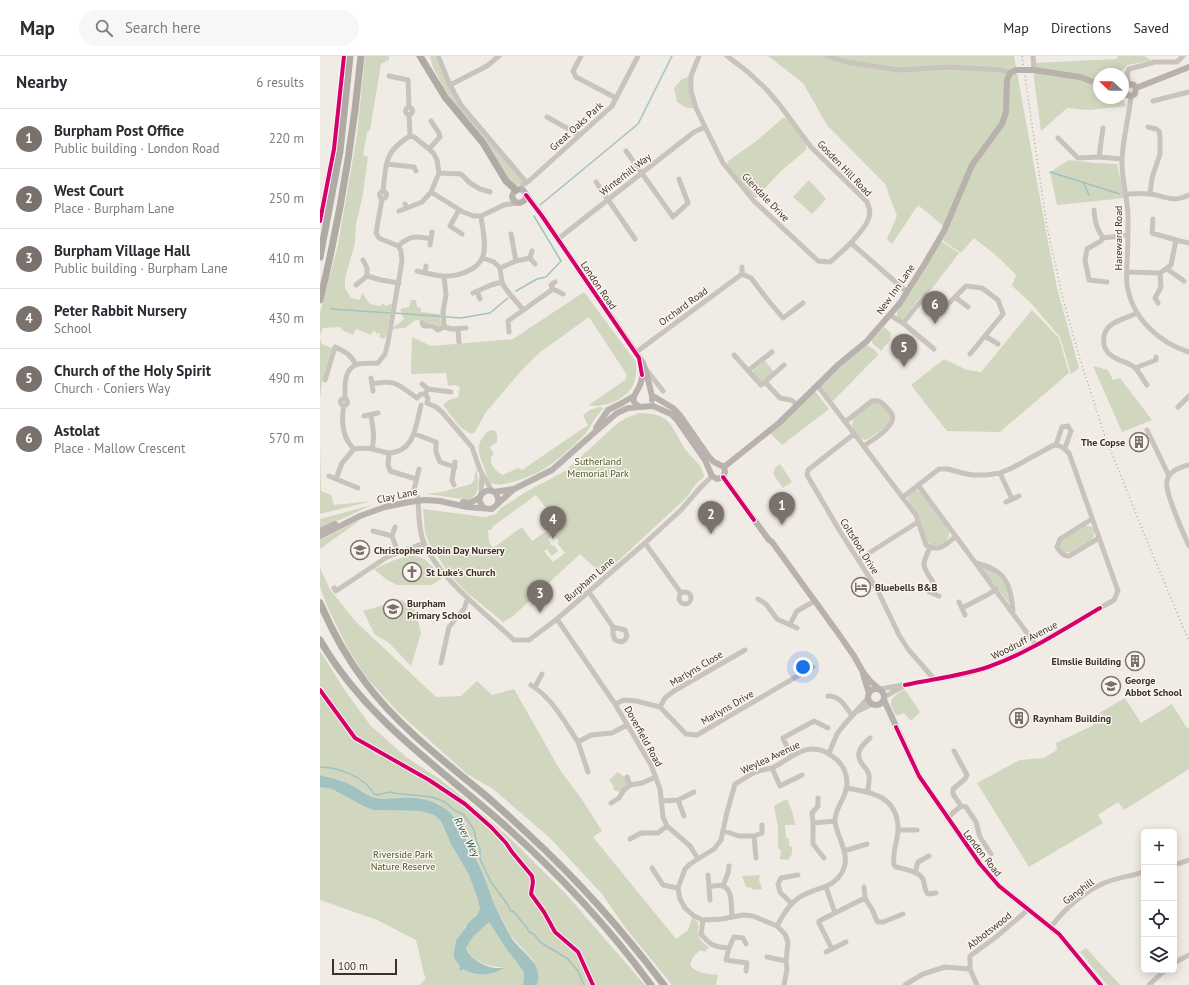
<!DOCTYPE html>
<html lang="en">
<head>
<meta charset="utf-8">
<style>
  body { margin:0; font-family:"PT Sans",sans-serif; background:#f7f7f7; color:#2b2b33 }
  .controls { position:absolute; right:12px; bottom:12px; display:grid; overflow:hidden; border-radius:6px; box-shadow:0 2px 10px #0003 }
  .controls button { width:36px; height:36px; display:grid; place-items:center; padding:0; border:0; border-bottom:1px solid #e1e1e2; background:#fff; color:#2b2b33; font:20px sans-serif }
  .compass { position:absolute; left:773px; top:12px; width:36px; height:36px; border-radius:50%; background:#fff; box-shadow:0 2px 10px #0003; rotate:292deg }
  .scale { position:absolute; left:12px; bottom:10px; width:65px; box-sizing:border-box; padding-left:4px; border:2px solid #3b302b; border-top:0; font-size:11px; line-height:14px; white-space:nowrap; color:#3b302b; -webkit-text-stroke:3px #fbf5ee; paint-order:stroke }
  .you { position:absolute; left:483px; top:611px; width:14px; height:14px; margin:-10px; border:3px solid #fff; border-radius:50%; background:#1a73e8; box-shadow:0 0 0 6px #1a73e833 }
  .badge { display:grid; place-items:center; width:26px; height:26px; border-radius:50%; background:#7a716c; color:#fff; font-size:13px; font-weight:700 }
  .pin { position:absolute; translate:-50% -33px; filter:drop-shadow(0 1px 2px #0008) }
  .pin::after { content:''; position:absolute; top:21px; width:14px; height:12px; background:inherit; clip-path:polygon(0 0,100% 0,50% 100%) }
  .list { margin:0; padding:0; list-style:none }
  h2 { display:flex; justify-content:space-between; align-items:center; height:52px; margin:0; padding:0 16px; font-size:17px }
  h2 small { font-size:13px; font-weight:400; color:#7c7c81 }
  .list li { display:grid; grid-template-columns:26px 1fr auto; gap:12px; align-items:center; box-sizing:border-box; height:60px; padding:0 16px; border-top:1px solid #e1e1e2 }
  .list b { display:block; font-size:15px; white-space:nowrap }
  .list p { margin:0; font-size:13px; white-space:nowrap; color:#7c7c81 }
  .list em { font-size:13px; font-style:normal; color:#7c7c81 }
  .icon { flex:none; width:22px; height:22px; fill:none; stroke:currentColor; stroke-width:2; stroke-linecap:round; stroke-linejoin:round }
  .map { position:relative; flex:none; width:869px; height:929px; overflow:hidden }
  header { display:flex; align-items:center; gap:24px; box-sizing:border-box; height:56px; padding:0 20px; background:#fff; border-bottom:1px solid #e1e1e2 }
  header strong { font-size:19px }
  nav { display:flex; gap:22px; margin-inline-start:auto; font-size:14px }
  .search { width:280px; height:36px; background:#f7f7f7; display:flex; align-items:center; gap:10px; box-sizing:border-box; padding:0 14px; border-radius:22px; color:#7c7c81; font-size:15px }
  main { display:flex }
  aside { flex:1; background:#fff }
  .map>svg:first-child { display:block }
  .green { fill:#d1d6bf; fill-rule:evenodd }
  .water { fill:#a1c2c1 }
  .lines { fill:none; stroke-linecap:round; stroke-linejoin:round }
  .stream { stroke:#a1c2c1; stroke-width:1.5 }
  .minor { stroke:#c9c3be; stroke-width:5 }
  .major { stroke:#b8b1ad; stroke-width:6 }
  .highway { stroke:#afaaa4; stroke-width:7 }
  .rail { stroke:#b1aca8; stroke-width:1.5; stroke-dasharray:1 3; stroke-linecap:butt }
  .cycleway-casing { stroke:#fbf5ee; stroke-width:6 }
  .cycleway { stroke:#d6006c; stroke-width:4 }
  .labels { text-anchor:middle; stroke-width:3; stroke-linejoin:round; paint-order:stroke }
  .street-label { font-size:10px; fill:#3b302b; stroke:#fbf5ee }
  .poi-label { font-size:10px; font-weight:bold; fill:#3b302b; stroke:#fbf5ee; text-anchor:start }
  .park-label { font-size:10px; fill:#4a5a2e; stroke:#fbf5ee }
  .water-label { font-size:11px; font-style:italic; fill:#1f5a5e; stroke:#fbf5ee }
</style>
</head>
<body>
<header>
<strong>Map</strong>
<div class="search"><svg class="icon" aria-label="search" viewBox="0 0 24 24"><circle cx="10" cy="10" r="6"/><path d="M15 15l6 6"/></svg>Search here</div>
<nav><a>Map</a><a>Directions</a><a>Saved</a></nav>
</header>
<main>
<aside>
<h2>Nearby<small>6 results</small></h2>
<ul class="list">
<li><span class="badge">1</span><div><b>Burpham Post Office</b><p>Public building · London Road</p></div><em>220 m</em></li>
<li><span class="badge">2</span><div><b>West Court</b><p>Place · Burpham Lane</p></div><em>250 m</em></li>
<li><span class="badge">3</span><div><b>Burpham Village Hall</b><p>Public building · Burpham Lane</p></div><em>410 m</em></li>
<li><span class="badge">4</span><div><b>Peter Rabbit Nursery</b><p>School</p></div><em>430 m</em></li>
<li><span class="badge">5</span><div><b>Church of the Holy Spirit</b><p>Church · Coniers Way</p></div><em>490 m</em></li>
<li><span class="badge">6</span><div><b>Astolat</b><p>Place · Mallow Crescent</p></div><em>570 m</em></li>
</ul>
</aside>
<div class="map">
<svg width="869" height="929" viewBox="0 0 869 929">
  <rect width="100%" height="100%" fill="#f0ebe5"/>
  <path class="green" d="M45,0H69V4L61,8L50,74L47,77L43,99L48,101L42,143L36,168L35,187L25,222V232L31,242L40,244L42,237L50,248L61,250L62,247L66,250L72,247L66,281L63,283L59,281L60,277H57L56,280V276L53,275L51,279L41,275L38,273H36L33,279L24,275L20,271L3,272L0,279V257L18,189L37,79Z
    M110,0H115L125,23L137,47L203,126L202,128L196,130L192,128L123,31L112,9Z
    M448,0H694L728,186L737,232L759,312L751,318L740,281L711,247L692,230L696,219L678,201L654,182L641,197L622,184L627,173L598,149L572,188L567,183L577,160L565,128L507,69L483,27Z
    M798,0H824L831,4L808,9L798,18H779V42H802L806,50L769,54L747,52L721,75L712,7L797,3Z
    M371,20L376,52H367L357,46L354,32L362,23Z
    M463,62H467L486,88V94L461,115L436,142L432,141L407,109L408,105L435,86Z
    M749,104L775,107L797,108L805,142L737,149L730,116Z
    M489,124L506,143L492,158L473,141Z
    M621,185L639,197L607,239L601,240L583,263H580L577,259V256L592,234Z
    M264,236L316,306C318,329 309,341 288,348C282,349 274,351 269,349L305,324L307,319L269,261L219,297L201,315L166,356L155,376L151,378L140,371L123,349L129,344L138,341L140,331L135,329L128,330L126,317L91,318L92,281L111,290L193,283Z
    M91,244H96L97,251L101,252V256L120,258L121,269L118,272L116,268L112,266L109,269L98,264L94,265L85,272L71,273L84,263L80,253L89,251Z
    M712,254L739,282L749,317L680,376L627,375L591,329L624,303L647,314L661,316Z
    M564,271L571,277L570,284L561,295L552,287V284Z
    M0,283L2,288L12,292L2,325L0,344Z
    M547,289L555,294L558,299L512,346L500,332V329L522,309Z
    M445,305L454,316L441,326L433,318V315Z
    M773,310L788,314L793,324L800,322L832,364L802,376Z
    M495,335L509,353L462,389L450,377Z
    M560,346L571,360L568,369L548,383L545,384L540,382L532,371L533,362L552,347Z
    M279,351L284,352C276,359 272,369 266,377C255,389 237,405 224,413C214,419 181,433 171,427C167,425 168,421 166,417C160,398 152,392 168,375L174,374L177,378V386L170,391L174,398L171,401C170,409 176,416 183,419L198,412L202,414L268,369L263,359L270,354Z
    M319,357C352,357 351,371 365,393C372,403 383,408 384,421L376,428L367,441L283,519L260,498L192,561L183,566L144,534L130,519L109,487L105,476L103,453L165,461L176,458L181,452L204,437L245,415L298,367L306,362ZM216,439L230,457V473L212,485L202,471L173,492L169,486L168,474H171L172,471ZM234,478L239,485L237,487L245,497L233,506L224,495L227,493L232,500L238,495L234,489L232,490L228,483Z
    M0,389L1,435L11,439L14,449L52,445L0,458Z
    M460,408L472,426L463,432L453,418L455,412Z
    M156,413C159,427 162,435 149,444L107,438L122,436L151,428L154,424Z
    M596,434L600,435L629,475V480L624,489C600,494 606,474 598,459C596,453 590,449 588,443V440Z
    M52,449L0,473V463Z
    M40,464L39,465L0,493V484Z
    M765,470H770L774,473V480L772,483L750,496H744L740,492L741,484Z
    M93,499L104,503L124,521L112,529H77L67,524L54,513L77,503Z
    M660,510L671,513L687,529L690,548Z
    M0,512L11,535L36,566L116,641L141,640L157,625L172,639L194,633L240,714L261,742L282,775L273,781L356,883L368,874L372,862L378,866C379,879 376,882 389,891L385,896L380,894L373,901L370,909C375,917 388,918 398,919L396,929H352L304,870L282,838L230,782L173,733L147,718L79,657L46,621L27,591L8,552L0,531Z
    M82,544L95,555L101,577L91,610L68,586L55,579L43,555Z
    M0,595L26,636L51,670L86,701L121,724L147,745L189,781L245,837L325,929H217L218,924L213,904L191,880L174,849L165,822L143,779L141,772L133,759L118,747L77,742L69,744L55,742L21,724L0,719Z
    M584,634L586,635L600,656L591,665L584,657L576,660L571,649V644L578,637Z
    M805,642L821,667L852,648L867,672L869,671V713L804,754L798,746L778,759L783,767L709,811L657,727L700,704L724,702L737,694L736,687L774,669L772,661Z
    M298,716L305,722L307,727L300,736L294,734L293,729L289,724Z
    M0,731L12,733L45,751L53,754L100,755L114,759L121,765L131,788L149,819L158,844L160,853L157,859L145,870L144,874L136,884L134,896L135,905L140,911L139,914L143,913C159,922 167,919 183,911C170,912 151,905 146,892L153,881L169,866L185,891L204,916L203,929H100L106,922L104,918L96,884L57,864L0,844Z
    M467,743C471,752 474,759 475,769H465L466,782H469V790L472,791V798L468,804L460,803L461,794L458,792V771L454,750Z
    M440,819L439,824L442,833L433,834L432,832L426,831L422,820Z
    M766,892L800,929H787L760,896Z"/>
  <path class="water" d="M0,719C10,722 20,723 29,728C38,732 47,740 56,742C65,744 72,742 80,742C109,740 135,750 143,779C151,793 159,808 165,823C167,828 169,834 171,840C176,854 184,868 191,881C201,897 224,906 217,929H203L204,916L185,891L169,866L153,881L146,892C149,902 164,910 174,912C177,912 181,912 184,912C170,920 157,921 143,913L140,915L139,914L140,911L134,902V896L136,884L144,874L147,868L157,859L160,853L158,844L149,819L131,788L121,765L114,759L100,755L53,754L45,751L12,733L0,731Z"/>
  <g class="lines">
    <path class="stream" d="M730,116L800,138
      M764,128L769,139
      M220,149L318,68L352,0
      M196,235L217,223L226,221L241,205L214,160
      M11,253L71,257
      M75,257L141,262L170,257L188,242
      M0,711C18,711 45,721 54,738L57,739L70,736L73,737L112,741L125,746L134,754L144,759L154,774L156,784L160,793V803L171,826L188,849L190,854L194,856L207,872L209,876L214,878L220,886L248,903L258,915L264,929"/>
    <path class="minor" d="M118,0L130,29L141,49L206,126
      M261,0L253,15L256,21L296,42
      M379,0L371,20V35L376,52L385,71L403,107L434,145L498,205L510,206C521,197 546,174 549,161C551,156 549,151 547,146L491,91L459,48L447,34L428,16L407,0
      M508,0L526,6L579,14L630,11L681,14L690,17
      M713,0L714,14
      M69,20L88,24L89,51
      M808,28L807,18L809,13L835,6H857L863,0
      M130,29L167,10L179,0
      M811,40C809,61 803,82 802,103C801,123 808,141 808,161C808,176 808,191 807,207C807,213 806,221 807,228C811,261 839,287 869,296
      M833,45L869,36
      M85.5 55a3.5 3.5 0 1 1 7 0a3.5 3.5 0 1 1-7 0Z
      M89,59L90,80
      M227,61L259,79
      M828,71L836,73L839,75L840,80V98L832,122L830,138
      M783,72L779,101L802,103
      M738,82L758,102L779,101
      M109,93L120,81L119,77L111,65
      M306,95L353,161L368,147L359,123
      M67,108L94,111L96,115
      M119,117L141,118L150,127L160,133L170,136
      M276,126L315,183
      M200,133L203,129L209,125L292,50L318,0
      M59.5 139a3.5 3.5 0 1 1 7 0a3.5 3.5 0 1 1-7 0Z
      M63,136C66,107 64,96 90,80
      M111,136L143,156L154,160H161L184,149L197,147
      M807,138C814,138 822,137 829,138C844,139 853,148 869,139
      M85,148L87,152L102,146L111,136L119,117L117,104L114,98L109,93L94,81L90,80
      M139,154L130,170L142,178
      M774,154C775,166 776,171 783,182
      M79,155L87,152
      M191,178L196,205
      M238,183L374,76L385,71
      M856,184L869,187
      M531,187L587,236
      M110,189L112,176
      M78,190C91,179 95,180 111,183
      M212,195L210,202L215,208
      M422,211V218L431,222L447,243L463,262L483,247
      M180,212L196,205L210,202
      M847,213L864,225
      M97,215C105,217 114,219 122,220C136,221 158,215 163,200C167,188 162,172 161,160
      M105,216L106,210
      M807,216L840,217L851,209L856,184L832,177L833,163
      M47,220L61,224L79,227
      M182,226C185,235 197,245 203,254
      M235,226L231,229L233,233L243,238
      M787,226L769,224L765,204L767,193L781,185L783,182L808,179
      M36,229L47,220V212L43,204
      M157,235L160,243
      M153,237L171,229L182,226L180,212L174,206L163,202
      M635,241L648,251
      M838,247L835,242L841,231L840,217
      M817,257C809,261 801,263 794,267C781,274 780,292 792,300C799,305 808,306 814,311C819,315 823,324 827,329
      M570,259L583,267L614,293
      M102,267L104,270H113L118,274L124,271L132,273L146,272
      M583,267L606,239L623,253L646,230L662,232L678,244L683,258L650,298
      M124,271L123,256L126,239L124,220
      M138,273L139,286
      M189,276L188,265L233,233
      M665,280L678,288
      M315,297L422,218
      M414,299L441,329L445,326L460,342L471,344L478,349
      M325,312L343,335
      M815,312L836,304V301
      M429,314L452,296
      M51,322L53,335
      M5,324L15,291C25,295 31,299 36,309
      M445,326L464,309
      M52,328C76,323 78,329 97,342
      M102,328L108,333
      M497,329L596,459L606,489C619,497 626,488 635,481
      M105,338L108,333L131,336
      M97,342L101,338H105L108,342L107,347
      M20.5 346a3.5 3.5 0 1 1 7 0a3.5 3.5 0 1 1-7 0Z
      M25,343C25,332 23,314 36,309C42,306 51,308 58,307L65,298L68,286L82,205L81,195L78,190L59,182L56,177L62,143
      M107,347L116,351L122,356L152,391L160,414L172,435
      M24,349C21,364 22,382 34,393
      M858,351L869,340
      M44,360L58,357
      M51,360C53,372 55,381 52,393
      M525,366L552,345C559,344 562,346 566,351C568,353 571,356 572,358C577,370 552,384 544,390
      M827,374L849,420
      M95,378L116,386V396L120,406L135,411
      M534,378L488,414L487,419L521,477L558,535L579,579L588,593L614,623
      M736,389L742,371L748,370L751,375L745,392
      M69,397L68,409L70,415L96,423
      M869,409C860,411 849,415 847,425C844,434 864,479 869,490
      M680,417L692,443
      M9,420L16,423L22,407L34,393C40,393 46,391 52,393C58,394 65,397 70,397C95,395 96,369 101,349
      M16,423L38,432
      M134,429L132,424L135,406
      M598,429L716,589
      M94,434L99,413
      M161,438L162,418
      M98,441C99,456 98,473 104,487C119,522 166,558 194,584H209L237,563L325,487L361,454L379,433L392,420
      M686,446L699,440
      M772,463L740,483L737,491C740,496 743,500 749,500L779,482
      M53,475L72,480L78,496
      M72,480L75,471
      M325,487L361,537
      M610,491C608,496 605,502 604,507C604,520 617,522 614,538
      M538,504L598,466
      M656,507C685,514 691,527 693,555
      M14,532L16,535L67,501L104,487
      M359 542a6 6 0 1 1 12 0a6 6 0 1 1-12 0Z
      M269,536L293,571
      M609,536L619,540
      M438,543L446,548L457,563L477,572
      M639,546L645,559
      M642,552L669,538L676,533
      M237,563L295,648L331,709L340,733L343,761L347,770L370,790L378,803
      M470,568L477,555L495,545
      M293,571L305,574L307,580L305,584L301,586L295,584L293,579Z
      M121,607L129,571L144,553L148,542
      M211,629C233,643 244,665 258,686L271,679L292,677L307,669
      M215,631L222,618
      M560,633L647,618L669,611L716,589L794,544L798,535L749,397L742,391L736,389L732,390L692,412L680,417L666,419H653L642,417L628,413H619L583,441
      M508,640C521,640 525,650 532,660
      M565,641L571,637L582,631
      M295,648L304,644L316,645L340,651L366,678L377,679L493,611
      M340,651L345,642L354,635L425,594
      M538,655L552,648
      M258,686L268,716
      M509,697L517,678L523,670L548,642
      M471,700L463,682L494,665L508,672
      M452,712L460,730L482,719
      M307,721L310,729
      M526,732C553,736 579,741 578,775C577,786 572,798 574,809L576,811C583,813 599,815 603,823C605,828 604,834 608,838L616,837
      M548,735C548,730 550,724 549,719C548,714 545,712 542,708C534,697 542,689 550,682
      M358,744L364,760
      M341,745L358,744L374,736
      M291,747L299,742L304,734L310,729L322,727L336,721
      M641,750L646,751L656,766L660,781L671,798
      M627,762L641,750L633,738V733L645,723L647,719L634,695
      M493,767L492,757L498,750V742
      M578,774H597
      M404,775L419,780H434L436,802
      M434,780L442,777V769
      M310,783L321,777H338L347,770
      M524,795L547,788
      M504,802L493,788V767L515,765
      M854,809L869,804
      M332,812L343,829L358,832
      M595,817L598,806L609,800
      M388,819L389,831
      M403,830L408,817L409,810
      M506,831L515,857
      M544,831L545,842L553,855L556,863L558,866H563L583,858
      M390,844L389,831C393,830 399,829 403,830C413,833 411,852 412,860
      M472,848L460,836L458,828L461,822L478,819
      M383,864L381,878C390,889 394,891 409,892L414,881L423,882L426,888
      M457,870C463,859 469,848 480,841C493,832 512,833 521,818C530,804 523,791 518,777C517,773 515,769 515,765C515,749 531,739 526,719C524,711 518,704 512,700C489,683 473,701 454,711C448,714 442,713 436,716C429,719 422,724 415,728L407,756L401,784L394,793L370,808L365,813L358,832L360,843L365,852L374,860L383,864L402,863L423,859L433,860L457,870L465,878L468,886L466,905L467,913L464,929
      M731,871C744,853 764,836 784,827C796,822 811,820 824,816
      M526,886L512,893L499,867V865L545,842
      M409,892L406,904L427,907L426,915
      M506,896L512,893
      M447,901L466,905
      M854,907L869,899
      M585,929L603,918L625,911L650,913
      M657,929L650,913V900L676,881L709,853
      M829,929L845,914"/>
    <path class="major" d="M816,32L869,11
      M804,35L807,39L811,40L815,38L816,32
      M804,35L806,30L810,28L814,29L816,32
      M206,139L205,144L200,147L195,146L192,141C193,135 197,132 203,134L222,160L323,307C325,312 333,341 332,344
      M321,351C310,347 313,341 318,333C322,327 323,318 321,311
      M276,372L288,354L302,347L314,340
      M404,411L459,367L519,308L547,285L580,247L604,209L624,175L652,109L682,68L686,56L687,24L690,17L696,14H714L760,21L779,28
      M403,421L449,484L452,486L518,577L534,600L543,616L551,626L558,632
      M174,436L194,433
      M143,446L150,447L160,441
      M163,451L159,444C162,430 179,432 178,446
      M0,475L15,468
      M0,480L40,460L65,451L89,446L105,444L120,445L147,451L172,453L194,433L232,414L275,376L297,357L308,352L333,350L351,358L357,364L385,404L392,420L397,423L403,421L405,416L404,411L394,406L389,401L359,358L353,352L333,340
      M543,618L549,637
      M548 641a8 8 0 1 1 16 0a8 8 0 1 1-16 0Z
      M564,644L599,720L660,808L679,830L739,878L781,929"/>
    <path class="highway" d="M100,0L125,41L163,87L186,125L196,134
      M0,201L20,95L30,0
      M0,244C20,163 33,82 41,0
      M0,547C12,575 26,601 45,626C75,666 115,698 154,730C173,745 191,762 208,778C258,824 303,875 344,929
      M0,584C45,662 116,709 182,767C237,816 288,870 331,929"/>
    <path class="rail" d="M702,0L727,171L743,243L759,300L785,380L827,485L869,585"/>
    <defs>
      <path id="cycleway" d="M206,139L222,160L319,302L322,319
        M0,165L14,93L24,0
        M403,421L434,464
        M585,629C612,623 641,620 668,611C708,597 744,573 780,552
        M0,634L35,682L109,724L145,748L171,771L186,787L192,796L212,820L213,826L211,838L224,856L235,876L258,896L273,929
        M576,671L599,720L660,808L679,830L739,878L781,929"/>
    </defs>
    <use href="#cycleway" class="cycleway-casing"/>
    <use href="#cycleway" class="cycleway"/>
  </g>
  <defs>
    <symbol id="building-ring" viewBox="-11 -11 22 22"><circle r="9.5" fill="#fbf5ee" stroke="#7a716c" stroke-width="1.5"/><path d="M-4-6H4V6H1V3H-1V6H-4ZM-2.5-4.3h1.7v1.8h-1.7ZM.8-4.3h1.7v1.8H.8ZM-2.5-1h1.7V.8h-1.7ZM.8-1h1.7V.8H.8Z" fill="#7a716c"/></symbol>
    <symbol id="school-ring" viewBox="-11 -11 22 22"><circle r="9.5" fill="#fbf5ee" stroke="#7a716c" stroke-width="1.5"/><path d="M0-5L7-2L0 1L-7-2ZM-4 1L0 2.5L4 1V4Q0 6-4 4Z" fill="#7a716c"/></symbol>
    <symbol id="church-ring" viewBox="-11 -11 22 22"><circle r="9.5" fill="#fbf5ee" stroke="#7a716c" stroke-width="1.5"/><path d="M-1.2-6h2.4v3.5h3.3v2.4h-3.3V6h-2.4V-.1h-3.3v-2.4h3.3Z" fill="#7a716c"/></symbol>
    <symbol id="hotel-ring" viewBox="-11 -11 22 22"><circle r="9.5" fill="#fbf5ee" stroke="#7a716c" stroke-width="1.5"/><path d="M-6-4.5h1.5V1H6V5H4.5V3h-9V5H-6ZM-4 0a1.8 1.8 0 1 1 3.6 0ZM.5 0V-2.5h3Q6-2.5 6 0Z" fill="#7a716c"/></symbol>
  </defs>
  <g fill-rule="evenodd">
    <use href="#building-ring" x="808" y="375" width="22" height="22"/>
    <use href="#school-ring" x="29" y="483" width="22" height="22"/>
    <use href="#church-ring" x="81" y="505" width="22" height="22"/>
    <use href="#hotel-ring" x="530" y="520" width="22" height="22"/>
    <use href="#school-ring" x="62" y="542" width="22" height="22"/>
    <use href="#building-ring" x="804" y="594" width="22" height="22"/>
    <use href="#school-ring" x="780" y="619" width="22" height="22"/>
    <use href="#building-ring" x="688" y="651" width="22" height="22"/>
  </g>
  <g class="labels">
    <g class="street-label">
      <text transform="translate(256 70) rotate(-42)" y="4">Great Oaks Park</text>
      <text transform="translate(525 112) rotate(46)" y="4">Gosden Hill Road</text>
      <text transform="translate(305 118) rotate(-38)" y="4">Winterhill Way</text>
      <text transform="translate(446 141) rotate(46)" y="4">Glendale Drive</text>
      <text transform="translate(798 182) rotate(-90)" y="4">Hareward Road</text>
      <text transform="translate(279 229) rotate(56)" y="4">London Road</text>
      <text transform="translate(575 233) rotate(-55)" y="4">New Inn Lane</text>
      <text transform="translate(363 250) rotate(-36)" y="4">Orchard Road</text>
      <text transform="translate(77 439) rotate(-12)" y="4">Clay Lane</text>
      <text transform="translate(540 490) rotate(58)" y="4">Coltsfoot Drive</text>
      <text transform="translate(269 523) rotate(-41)" y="4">Burpham Lane</text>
      <text transform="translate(704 584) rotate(-27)" y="4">Woodruff Avenue</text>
      <text transform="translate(376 612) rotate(-31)" y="4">Marlyns Close</text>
      <text transform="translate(407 651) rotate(-30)" y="4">Marlyns Drive</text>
      <text transform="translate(324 680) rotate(61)" y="4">Doverfield Road</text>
      <text transform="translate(450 701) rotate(-25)" y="4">Weylea Avenue</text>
      <text transform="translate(663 797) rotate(52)" y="4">London Road</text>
      <text transform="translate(758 835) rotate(-37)" y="4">Ganghill</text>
      <text transform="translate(669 874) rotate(-38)" y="4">Abbotswood</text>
    </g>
    <g class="poi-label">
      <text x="805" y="390" text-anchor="end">The Copse</text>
      <text x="54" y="498">Christopher Robin Day Nursery</text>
      <text x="106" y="520">St Luke's Church</text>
      <text x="555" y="535">Bluebells B&amp;B</text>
      <text x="87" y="551">Burpham<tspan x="87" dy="12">Primary School</tspan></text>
      <text x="801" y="609" text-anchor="end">Elmslie Building</text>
      <text x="805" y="628">George<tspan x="805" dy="12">Abbot School</tspan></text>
      <text x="713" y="666">Raynham Building</text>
    </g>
    <g class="park-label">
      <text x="278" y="409">Sutherland<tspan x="278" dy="12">Memorial Park</tspan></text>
      <text x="83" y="802">Riverside Park<tspan x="83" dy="12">Nature Reserve</tspan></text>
    </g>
    <g class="water-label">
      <text transform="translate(147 781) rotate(63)" y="4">River Wey</text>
    </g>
  </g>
</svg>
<div class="controls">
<button>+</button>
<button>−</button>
<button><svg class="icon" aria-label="locate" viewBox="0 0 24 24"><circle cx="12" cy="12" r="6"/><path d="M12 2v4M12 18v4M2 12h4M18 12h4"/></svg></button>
<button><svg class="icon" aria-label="layers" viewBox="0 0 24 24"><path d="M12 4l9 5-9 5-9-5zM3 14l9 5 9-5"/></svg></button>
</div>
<svg class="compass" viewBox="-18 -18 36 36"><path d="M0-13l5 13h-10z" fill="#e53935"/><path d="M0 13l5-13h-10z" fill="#7c7c81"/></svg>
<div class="scale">100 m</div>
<div class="you"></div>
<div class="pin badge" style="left:462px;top:469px">1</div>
<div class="pin badge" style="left:391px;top:478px">2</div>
<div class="pin badge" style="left:220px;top:557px">3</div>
<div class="pin badge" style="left:233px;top:483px">4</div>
<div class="pin badge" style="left:584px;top:311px">5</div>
<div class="pin badge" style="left:615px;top:268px">6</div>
</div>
</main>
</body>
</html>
